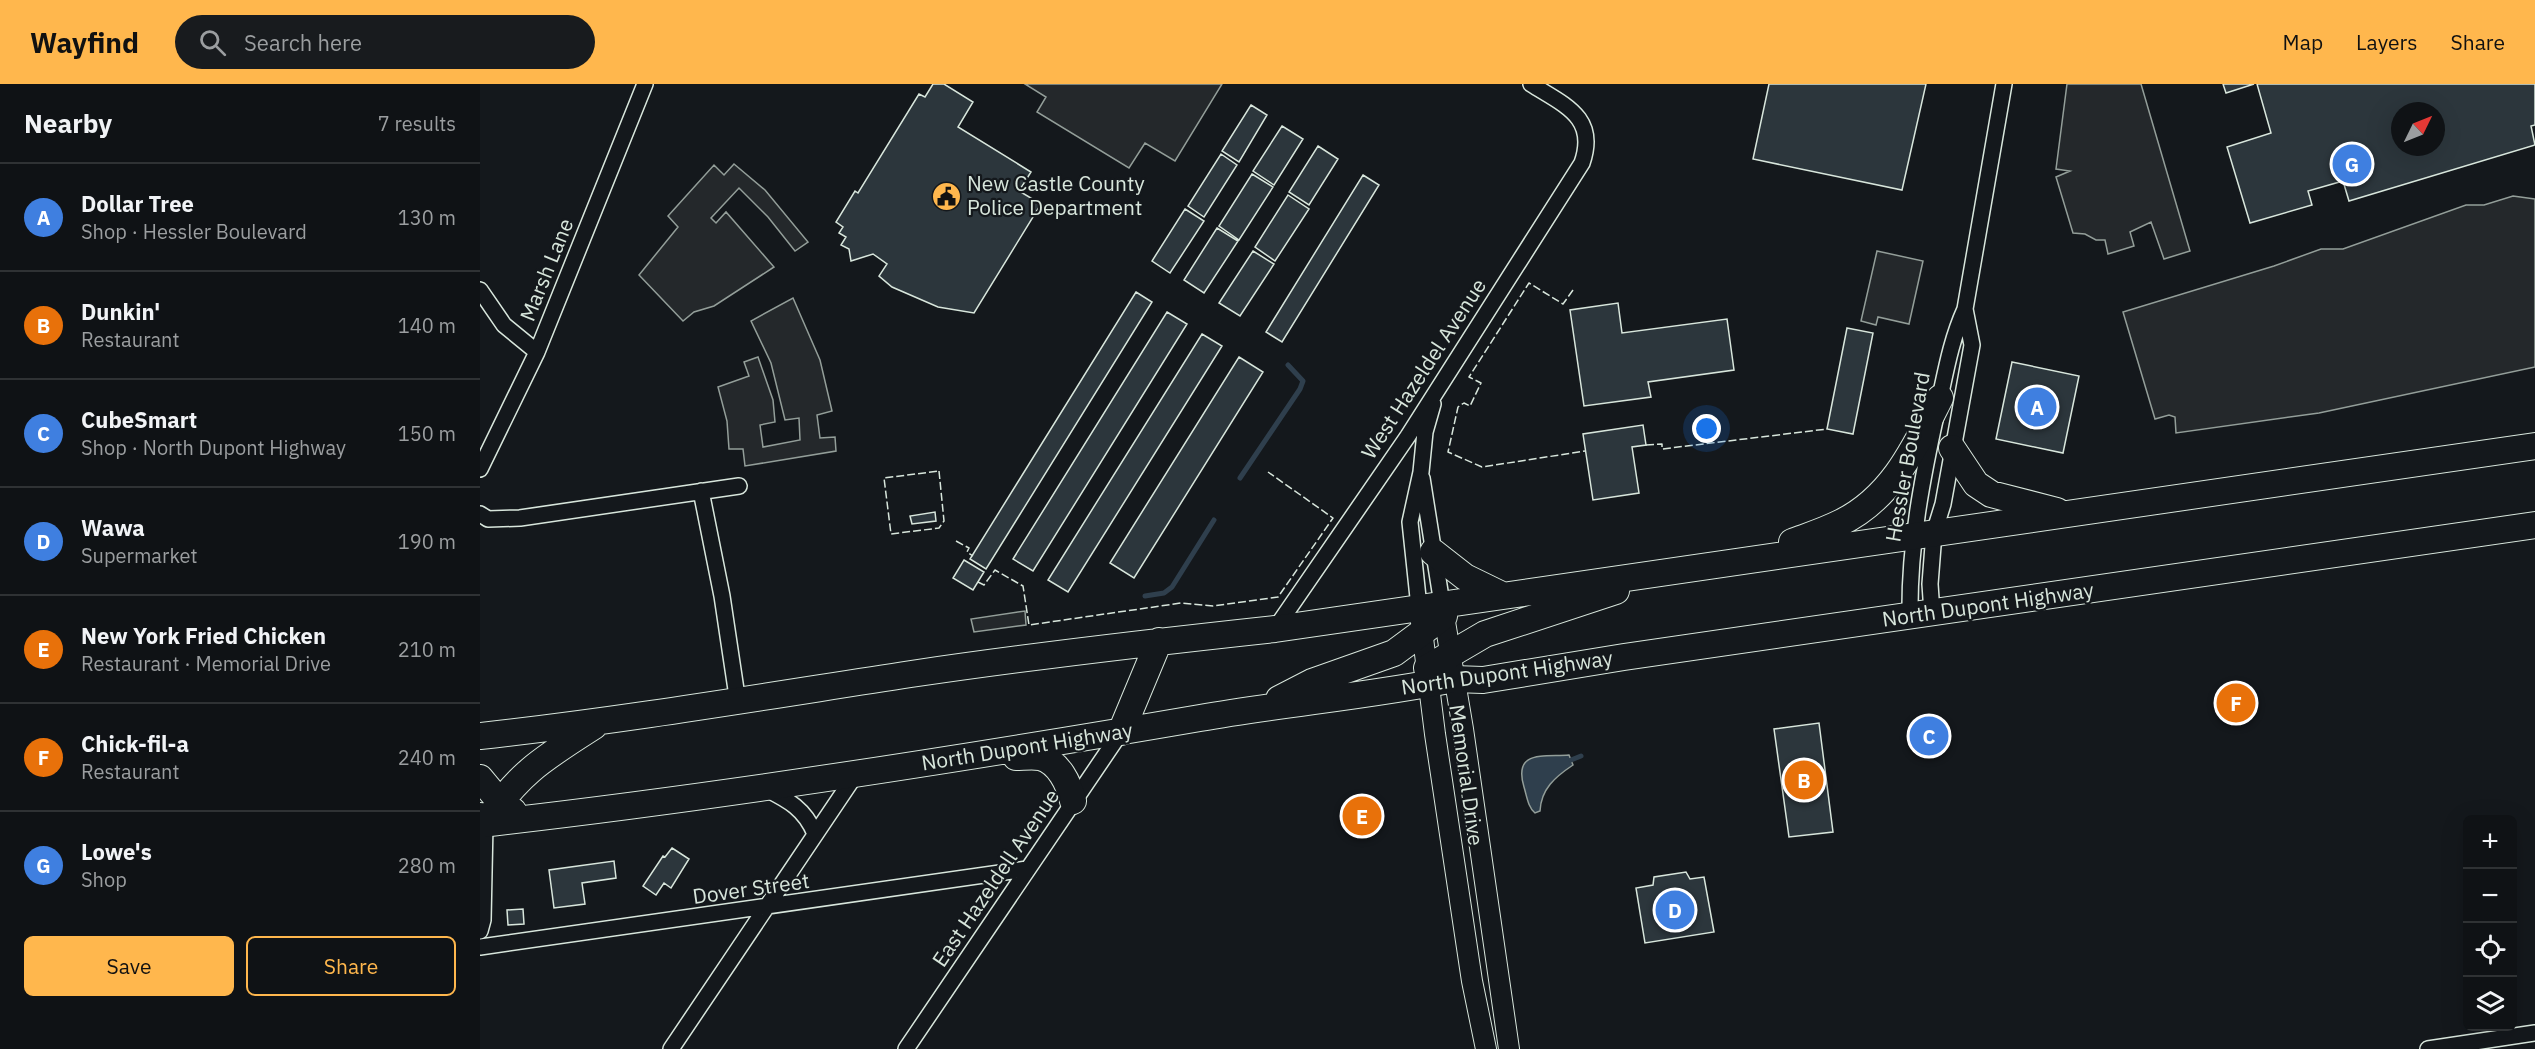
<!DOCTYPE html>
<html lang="en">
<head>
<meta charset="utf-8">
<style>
  body { margin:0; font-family:"IBM Plex Sans",sans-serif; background:#181b1e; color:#f1f3f6 }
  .controls { position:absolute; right:18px; bottom:18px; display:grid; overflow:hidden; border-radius:9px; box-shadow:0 6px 24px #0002 }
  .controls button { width:54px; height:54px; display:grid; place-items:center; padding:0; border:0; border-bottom:2px solid #2f3234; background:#0f1215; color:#f1f3f6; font:30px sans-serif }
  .compass { position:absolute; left:1911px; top:18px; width:54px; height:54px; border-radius:50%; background:#0f1215; box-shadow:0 6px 24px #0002; rotate:47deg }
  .you { position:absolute; left:1227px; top:345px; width:21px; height:21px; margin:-15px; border:4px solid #fff; border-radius:50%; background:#1a73e8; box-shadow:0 0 0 9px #1a73e833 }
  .badge { display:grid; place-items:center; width:39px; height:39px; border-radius:50%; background:#ffb74d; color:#fff; font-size:20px; font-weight:700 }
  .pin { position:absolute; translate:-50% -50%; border:3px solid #fff; box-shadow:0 2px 6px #0006 }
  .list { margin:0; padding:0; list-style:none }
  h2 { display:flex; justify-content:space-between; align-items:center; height:78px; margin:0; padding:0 24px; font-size:26px }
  h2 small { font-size:20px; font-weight:400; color:#9b9ea0 }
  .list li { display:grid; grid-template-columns:39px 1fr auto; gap:18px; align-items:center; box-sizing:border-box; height:108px; padding:0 24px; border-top:2px solid #2f3234 }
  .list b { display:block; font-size:22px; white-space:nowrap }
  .list p { margin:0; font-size:20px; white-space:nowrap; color:#9b9ea0 }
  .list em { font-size:20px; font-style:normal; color:#9b9ea0 }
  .actions { display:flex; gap:12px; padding:18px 24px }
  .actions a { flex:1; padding:14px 0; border:2px solid #ffb74d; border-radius:9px; text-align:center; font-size:21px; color:#ffb74d }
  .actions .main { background:#ffb74d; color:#111 }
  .icon { flex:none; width:33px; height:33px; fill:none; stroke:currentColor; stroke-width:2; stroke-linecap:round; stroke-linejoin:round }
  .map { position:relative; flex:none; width:2055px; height:965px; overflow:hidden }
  header { display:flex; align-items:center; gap:36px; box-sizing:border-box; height:84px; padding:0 30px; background:#ffb74d; color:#111 }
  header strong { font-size:28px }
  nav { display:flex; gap:33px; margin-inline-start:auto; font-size:21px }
  .search { width:420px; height:54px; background:#181b1e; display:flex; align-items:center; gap:15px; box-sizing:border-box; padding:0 21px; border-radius:33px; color:#9b9ea0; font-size:22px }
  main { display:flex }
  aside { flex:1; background:#0f1215 }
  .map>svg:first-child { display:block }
  .parking { fill:#24282b; stroke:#939e99; stroke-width:1.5 }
  .water { fill:#2f3f4d; stroke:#939e99; stroke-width:1.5 }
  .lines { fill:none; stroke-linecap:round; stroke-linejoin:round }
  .stream { stroke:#2f3f4d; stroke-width:5 }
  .building { fill:#2c363c; stroke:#d8e6dc; stroke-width:1.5; fill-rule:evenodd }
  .minor-casing { stroke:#d8e6dc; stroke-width:18 }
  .tertiary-casing { stroke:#d8e6dc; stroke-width:22 }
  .trunk-casing { stroke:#d8e6dc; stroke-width:28 }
  .minor { stroke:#14181c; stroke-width:15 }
  .tertiary { stroke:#14181c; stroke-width:20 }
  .trunk { stroke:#14181c; stroke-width:26 }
  .fence { stroke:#d8e6dc; stroke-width:1.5; stroke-dasharray:8 3; stroke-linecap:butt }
  .labels { text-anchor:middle; stroke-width:4.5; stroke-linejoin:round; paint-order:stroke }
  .poi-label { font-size:21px; fill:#d8e6dc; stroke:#14181c; text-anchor:start }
  .street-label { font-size:21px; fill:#d8e6dc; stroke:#14181c }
</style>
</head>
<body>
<header>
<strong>Wayfind</strong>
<div class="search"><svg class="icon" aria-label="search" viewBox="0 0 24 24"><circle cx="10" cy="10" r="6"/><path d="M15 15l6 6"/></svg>Search here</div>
<nav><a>Map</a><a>Layers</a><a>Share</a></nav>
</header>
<main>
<aside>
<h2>Nearby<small>7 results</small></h2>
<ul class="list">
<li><span class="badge" style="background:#3f7fe0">A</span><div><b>Dollar Tree</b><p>Shop · Hessler Boulevard</p></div><em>130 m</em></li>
<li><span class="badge" style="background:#e8710a">B</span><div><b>Dunkin'</b><p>Restaurant</p></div><em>140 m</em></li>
<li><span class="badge" style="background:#3f7fe0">C</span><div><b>CubeSmart</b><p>Shop · North Dupont Highway</p></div><em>150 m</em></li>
<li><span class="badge" style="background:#3f7fe0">D</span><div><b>Wawa</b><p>Supermarket</p></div><em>190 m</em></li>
<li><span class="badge" style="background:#e8710a">E</span><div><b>New York Fried Chicken</b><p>Restaurant · Memorial Drive</p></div><em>210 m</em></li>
<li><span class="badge" style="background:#e8710a">F</span><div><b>Chick-fil-a</b><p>Restaurant</p></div><em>240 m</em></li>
<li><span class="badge" style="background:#3f7fe0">G</span><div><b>Lowe's</b><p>Shop</p></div><em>280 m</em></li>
</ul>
<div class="actions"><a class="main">Save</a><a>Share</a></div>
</aside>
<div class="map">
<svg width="2055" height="965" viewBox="0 0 2055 965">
  <rect width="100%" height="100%" fill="#14181c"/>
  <path class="parking" d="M545,0H742L695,77L665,59L649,84L557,28L566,13Z
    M1587,0H1661L1710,167L1684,175L1671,138L1650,148L1654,162L1628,170L1625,156H1616L1605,150L1593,149L1576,93L1590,87L1576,85Z
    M254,80L285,106L328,158L315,167L288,133L259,104L231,134L236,139L246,128L294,183L234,222L214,228L203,237L159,191L198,143L188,132L234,81L244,91Z
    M2033,112L2055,115V283L1839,329L1696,349L1695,333L1689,331L1675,335L1643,228L1794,182L1841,165H1863L1986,121H2004Z
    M1397,167L1443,177L1429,240L1398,233L1396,241L1381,237Z
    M313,214L340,276L352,327L337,331L340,354L355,353L356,367L265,382L263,365H249L247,337L238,303L269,292L264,278L278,273L293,316L295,338L280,341L283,363L320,356L319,334L305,336L291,279L271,237Z
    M545,527L546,541L494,548L491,535Z"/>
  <path class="water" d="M1089,671L1093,681C1075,693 1061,705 1060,727L1055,729C1048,723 1047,713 1044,703C1033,666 1063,673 1089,671Z"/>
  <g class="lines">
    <path class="stream" d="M760,394L820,305L823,297L808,281
      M665,512L684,509L692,503L734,436
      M1091,676L1101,672"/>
  </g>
  <path class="building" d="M453,0H464L493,18L478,43L551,88L539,107L561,120L494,229L458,223L412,203L399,192L407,180L393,170L371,177L369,165L361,161L366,153L359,149L363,143L356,138L375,107L378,109L439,10L445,13Z
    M1289,0H1446L1422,106L1273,75Z
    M1743,0H1774L1746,9Z
    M1777,0H2055V41L2051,42L2055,61L1869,117L1863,97L1828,107L1832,121L1770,139L1747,63L1791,49ZM1920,27H1956V63H1920Z
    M771,21L787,31L759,78L742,67Z
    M802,42L823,55L794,101L773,87Z
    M838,62L858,75L829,121L809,108Z
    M741,70L757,81L724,133L708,122Z
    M772,90L793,103L759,156L739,142Z
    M883,91L899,101L802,258L786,248Z
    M808,111L829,125L795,177L775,163Z
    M705,125L724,137L690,189L672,177Z
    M737,144L758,157L724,209L704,196Z
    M773,167L794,180L760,232L739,219Z
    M656,208L672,218L506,485L490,475Z
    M1138,219L1142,249L1247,235L1254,286L1168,298L1171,313L1104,322L1090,226Z
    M687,228L707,240L553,487L533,475Z
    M1367,244L1393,249L1373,350L1347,345Z
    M722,250L742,262L588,508L568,496Z
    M759,273L783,288L654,494L630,479Z
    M1532,278L1599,292L1583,369L1516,355Z
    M1163,341L1166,361L1152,363L1159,409L1113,416L1103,350Z
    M455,428L456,437L432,440L430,432Z
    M484,476L504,488L493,506L473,494Z
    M1339,639L1353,748L1309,753L1294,645Z
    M192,764L209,775L191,804L184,799L176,811L163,802L183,772L185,773Z
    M134,777L136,794L102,799L105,820L74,824L69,786Z
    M1206,788L1210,795L1224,793L1234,848L1165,859L1156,804L1173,801L1174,793Z
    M43,825L44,840L28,841L27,826Z"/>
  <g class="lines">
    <defs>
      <path id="minor" d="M0,206L24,241L57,268
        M0,385L57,268L165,0
        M942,394L962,520
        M221,407L242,512L258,619
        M0,430L8,435L40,434L259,402
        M939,523L930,438L941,388L945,348L953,320
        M1452,529L1450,500L1454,449L1463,420L1492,261L1485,225
        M1430,532C1429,462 1442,395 1457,327C1465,292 1470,258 1485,225L1524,0
        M795,545L928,352L1102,79C1118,33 1084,21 1051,0
        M286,705C308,716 325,725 335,750
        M0,847L3,836L5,740
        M0,863L547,785
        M191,965L376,690
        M426,965L641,648
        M1948,965L2055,949"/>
      <path id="tertiary" d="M962,520L983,645L1029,965
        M941,538L955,650L992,897L1006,965"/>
      <path id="trunk" d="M1472,364L1496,400L1511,410L1577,427
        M1312,458C1328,452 1344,447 1360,439C1412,414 1435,363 1460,314
        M953,468L985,493L1022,511
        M947,584L1005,550L1136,507
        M799,615L832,598L914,569L964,532
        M641,648L679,557
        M0,652C145,636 287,612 431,590C552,572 674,558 795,545L2055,362
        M536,673C543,673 552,672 560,673C579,678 589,700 593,717
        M0,694L20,718L33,727
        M0,732L5,740C38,689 64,674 114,642
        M0,740C241,713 481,675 720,634C804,619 890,612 974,595L1003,596L1144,573L2055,441"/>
    </defs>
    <use href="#minor" class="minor-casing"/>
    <use href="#tertiary" class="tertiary-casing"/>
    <use href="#trunk" class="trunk-casing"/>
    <use href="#minor" class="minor"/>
    <use href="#tertiary" class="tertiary"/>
    <use href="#trunk" class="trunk"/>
    <path class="fence" d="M1093,206L1083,220L1049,199L989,293L1001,299L990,322L984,319L978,323L968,368L1002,383L1105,367
      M1166,361L1182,360V365L1347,345
      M459,387L464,437L459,444L411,450L404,394Z
      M476,457L489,464L487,468L493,472
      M498,498L504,501L515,486L543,502L549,541L701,519L733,522L798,513L853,434L788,388"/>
  </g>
  <defs>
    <symbol id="civic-disc" viewBox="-11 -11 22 22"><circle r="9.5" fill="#ffb74d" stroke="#14181c"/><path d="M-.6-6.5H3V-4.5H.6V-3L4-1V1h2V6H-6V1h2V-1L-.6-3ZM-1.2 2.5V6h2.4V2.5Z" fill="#111"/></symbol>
  </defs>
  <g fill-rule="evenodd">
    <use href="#civic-disc" x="450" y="96" width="33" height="33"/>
  </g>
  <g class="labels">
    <g class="poi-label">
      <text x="487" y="107">New Castle County<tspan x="487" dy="24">Police Department</tspan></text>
    </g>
    <g class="street-label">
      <text transform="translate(67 186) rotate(-68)" y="7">Marsh Lane</text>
      <text transform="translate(944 285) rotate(-57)" y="7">West Hazeldel Avenue</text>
      <text transform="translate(1428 373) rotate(-80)" y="7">Hessler Boulevard</text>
      <text transform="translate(1508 521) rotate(-8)" y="7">North Dupont Highway</text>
      <text transform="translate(1027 589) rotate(-8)" y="7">North Dupont Highway</text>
      <text transform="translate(547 663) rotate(-9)" y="7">North Dupont Highway</text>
      <text transform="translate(986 691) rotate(82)" y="7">Memorial Drive</text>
      <text transform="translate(516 794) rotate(-56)" y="7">East Hazeldell Avenue</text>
      <text transform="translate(271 805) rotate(-8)" y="7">Dover Street</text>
    </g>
  </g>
</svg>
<div class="controls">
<button>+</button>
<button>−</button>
<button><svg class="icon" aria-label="locate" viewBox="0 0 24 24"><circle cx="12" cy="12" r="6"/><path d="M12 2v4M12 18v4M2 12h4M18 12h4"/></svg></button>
<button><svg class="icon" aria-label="layers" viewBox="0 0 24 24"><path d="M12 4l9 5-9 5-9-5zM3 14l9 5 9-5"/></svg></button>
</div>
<svg class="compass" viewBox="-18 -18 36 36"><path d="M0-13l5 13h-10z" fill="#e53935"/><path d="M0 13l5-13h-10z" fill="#9b9ea0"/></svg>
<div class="you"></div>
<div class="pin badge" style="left:1557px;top:323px;background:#3f7fe0">A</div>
<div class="pin badge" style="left:1324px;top:696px;background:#e8710a">B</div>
<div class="pin badge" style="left:1449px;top:652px;background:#3f7fe0">C</div>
<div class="pin badge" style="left:1195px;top:826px;background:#3f7fe0">D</div>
<div class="pin badge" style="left:882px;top:732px;background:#e8710a">E</div>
<div class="pin badge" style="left:1756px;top:619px;background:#e8710a">F</div>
<div class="pin badge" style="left:1872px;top:80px;background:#3f7fe0">G</div>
</div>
</main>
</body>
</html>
